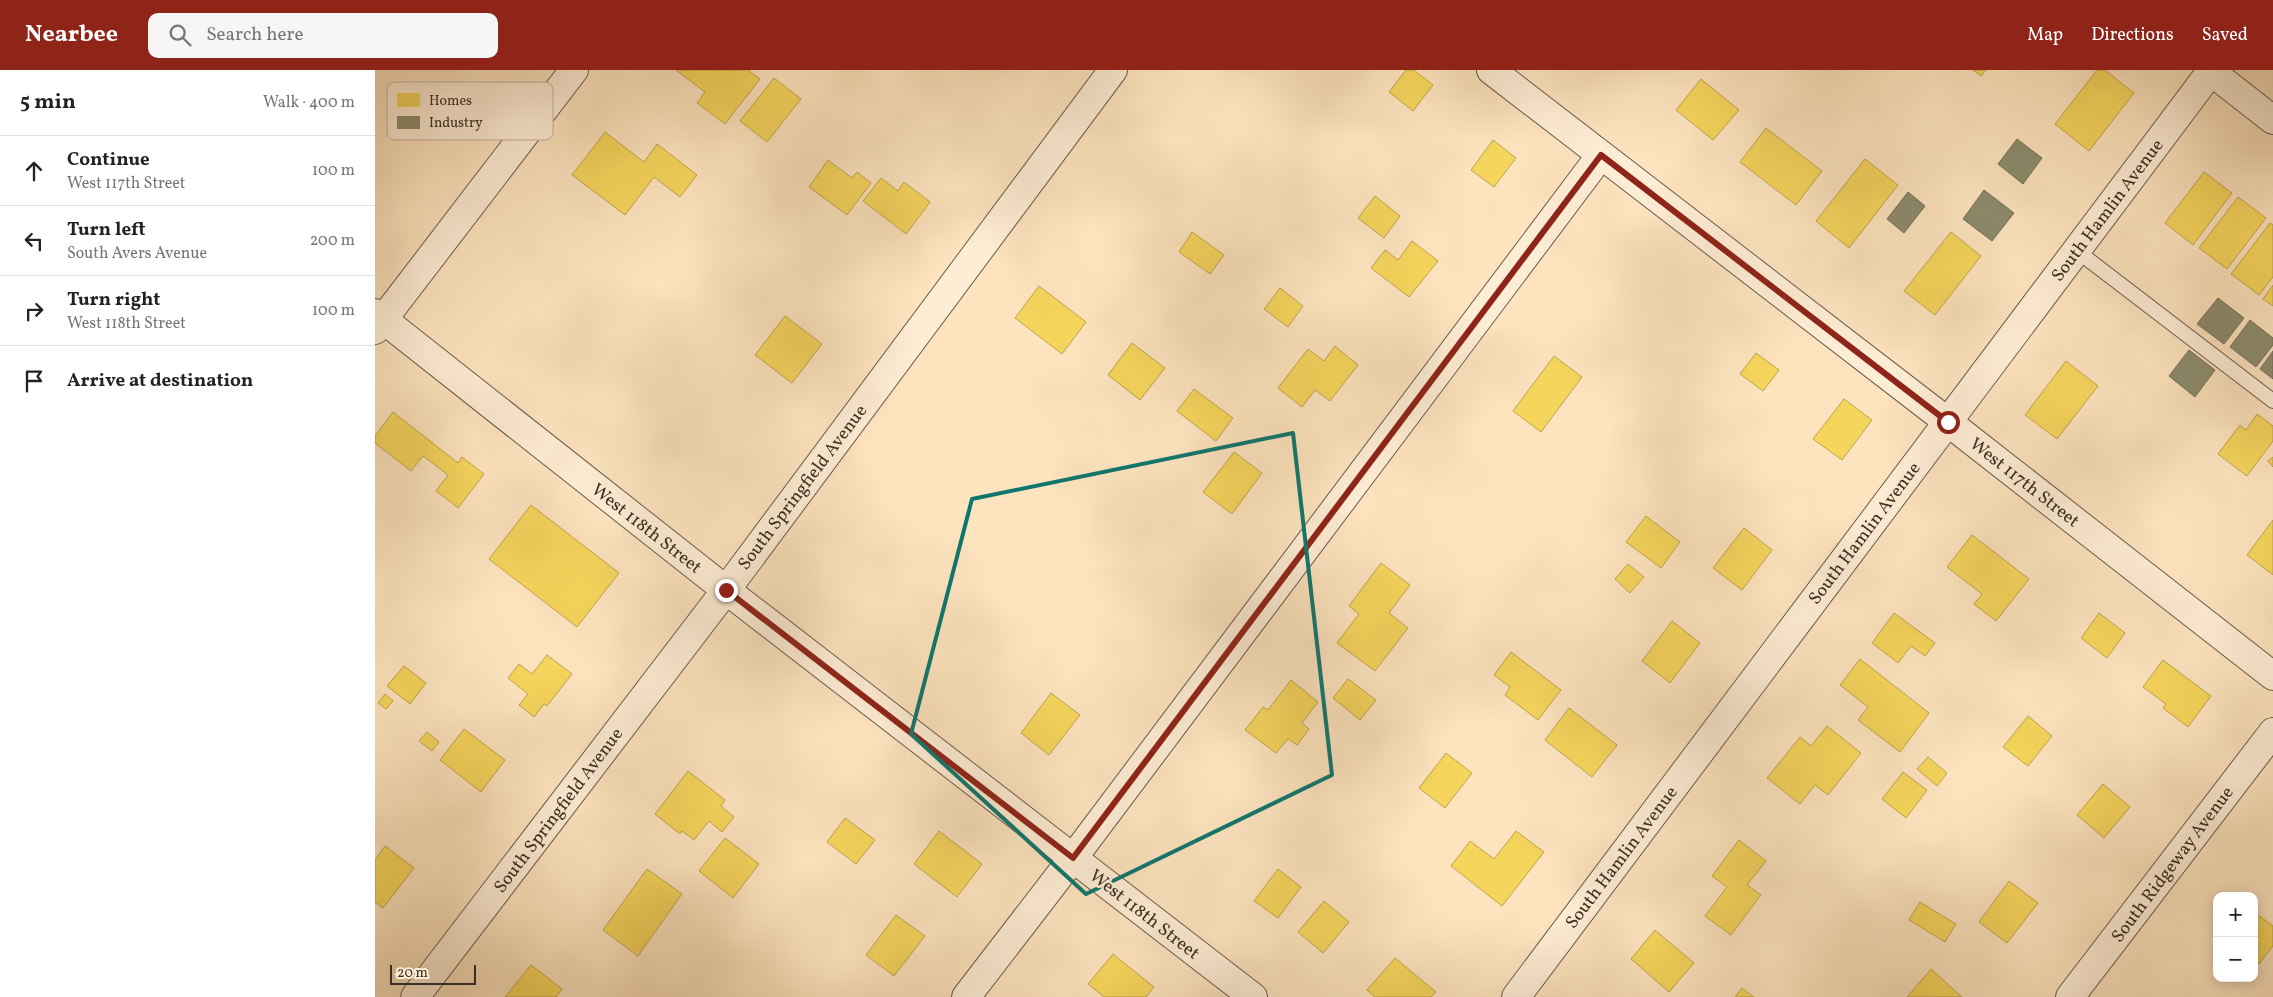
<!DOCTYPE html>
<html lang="en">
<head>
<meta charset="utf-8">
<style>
  body { margin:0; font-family:Vollkorn,serif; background:#f6f6f6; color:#222 }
  .controls { position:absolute; right:15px; bottom:15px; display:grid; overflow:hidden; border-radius:10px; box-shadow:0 2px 12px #0003 }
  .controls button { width:45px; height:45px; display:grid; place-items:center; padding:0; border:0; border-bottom:1px solid #e0e0e0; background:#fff; color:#222; font:25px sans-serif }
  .scale { position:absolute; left:15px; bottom:12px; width:86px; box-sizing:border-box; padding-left:5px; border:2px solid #392f25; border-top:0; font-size:14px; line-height:18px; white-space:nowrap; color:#392f25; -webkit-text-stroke:4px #feedd5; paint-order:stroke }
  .stop { position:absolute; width:15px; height:15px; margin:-11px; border:4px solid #8f2418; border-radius:50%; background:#fff }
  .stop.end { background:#8f2418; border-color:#fff; box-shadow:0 1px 5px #0008 }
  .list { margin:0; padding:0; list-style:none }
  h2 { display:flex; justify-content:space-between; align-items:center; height:65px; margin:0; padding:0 20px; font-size:21px }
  h2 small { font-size:16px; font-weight:400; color:#767676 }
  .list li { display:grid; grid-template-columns:32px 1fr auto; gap:15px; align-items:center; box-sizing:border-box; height:70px; padding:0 20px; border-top:1px solid #e0e0e0 }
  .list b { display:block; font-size:19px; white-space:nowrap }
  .list p { margin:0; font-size:16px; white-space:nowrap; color:#767676 }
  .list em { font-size:16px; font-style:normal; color:#767676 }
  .icon { flex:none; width:28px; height:28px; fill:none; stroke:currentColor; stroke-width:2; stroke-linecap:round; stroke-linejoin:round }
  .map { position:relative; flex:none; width:1898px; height:927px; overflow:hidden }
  header { display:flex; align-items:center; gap:30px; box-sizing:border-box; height:70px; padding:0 25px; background:#8f2418; color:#fff }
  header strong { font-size:24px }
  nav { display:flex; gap:28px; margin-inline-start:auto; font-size:18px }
  .search { width:350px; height:45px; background:#f6f6f6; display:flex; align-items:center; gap:12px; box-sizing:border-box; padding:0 18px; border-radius:10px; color:#767676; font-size:19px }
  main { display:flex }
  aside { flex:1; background:#fff }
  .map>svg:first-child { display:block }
  .homes { fill:#f6d55c; stroke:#bda34c }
  .industry { fill:#8c8c6e; stroke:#737058 }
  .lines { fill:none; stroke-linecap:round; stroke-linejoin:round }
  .service-casing { stroke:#6a5c4c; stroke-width:16 }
  .minor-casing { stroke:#6a5c4c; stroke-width:30 }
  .service { stroke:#feedd5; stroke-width:14 }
  .minor { stroke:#feedd5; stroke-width:28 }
  .route { stroke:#8f2418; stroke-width:6 }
  .marked { fill:none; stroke:#0f766e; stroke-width:4; stroke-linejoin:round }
  .labels { text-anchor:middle; stroke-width:5; stroke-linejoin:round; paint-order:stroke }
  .street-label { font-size:18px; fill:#392f25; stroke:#feedd5 }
  .key { fill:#feedd5; stroke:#c3b4a0; stroke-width:1 }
  .key-label { font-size:14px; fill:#392f25 }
</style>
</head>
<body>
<header>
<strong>Nearbee</strong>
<div class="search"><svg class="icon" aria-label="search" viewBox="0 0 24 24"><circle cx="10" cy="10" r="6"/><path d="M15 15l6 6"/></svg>Search here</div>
<nav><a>Map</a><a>Directions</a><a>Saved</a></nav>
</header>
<main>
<aside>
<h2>5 min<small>Walk · 400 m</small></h2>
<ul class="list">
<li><svg class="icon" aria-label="ahead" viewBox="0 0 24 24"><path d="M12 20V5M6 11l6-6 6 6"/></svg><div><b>Continue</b><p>West 117th Street</p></div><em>100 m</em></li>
<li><svg class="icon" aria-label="left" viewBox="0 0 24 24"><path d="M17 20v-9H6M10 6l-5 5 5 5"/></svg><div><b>Turn left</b><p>South Avers Avenue</p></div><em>200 m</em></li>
<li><svg class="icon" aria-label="right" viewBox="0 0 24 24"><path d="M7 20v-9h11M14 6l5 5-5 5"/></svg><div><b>Turn right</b><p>West 118th Street</p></div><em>100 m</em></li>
<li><svg class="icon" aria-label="arrive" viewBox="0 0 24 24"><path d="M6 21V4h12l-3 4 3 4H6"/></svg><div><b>Arrive at destination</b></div></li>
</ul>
</aside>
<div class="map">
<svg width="1898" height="927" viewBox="0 0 1898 927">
  <rect width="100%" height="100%" fill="#fde4bf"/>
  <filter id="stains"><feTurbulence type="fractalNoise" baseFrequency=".004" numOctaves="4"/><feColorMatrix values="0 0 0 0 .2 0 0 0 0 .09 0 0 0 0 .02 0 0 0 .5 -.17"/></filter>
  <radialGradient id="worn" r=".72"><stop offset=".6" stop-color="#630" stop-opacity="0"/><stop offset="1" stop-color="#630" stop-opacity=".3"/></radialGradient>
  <path class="homes" d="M301,0H373L385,9L350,54L322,33L330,22Z
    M1031,0H1039L1058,15L1038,41L1014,22Z
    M1598,0H1611L1606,6Z
    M1722,0H1730L1759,23L1714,81L1680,54Z
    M399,8L426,29L392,72L365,51Z
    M1326,9L1364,40L1338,70L1301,40Z
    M1391,58L1447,101L1421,135L1365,92Z
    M230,62L269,92L282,74L322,105L305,127L279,107L250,145L197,105Z
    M1118,70L1141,88L1119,117L1096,100Z
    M1490,89L1523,115L1474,178L1441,151Z
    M453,90L477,108L482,102L496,113L472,145L434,117Z
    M1829,102L1857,123L1818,175L1790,153Z
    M506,108L523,121L529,112L555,132L531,164L488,131Z
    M1000,126L1025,146L1009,168L983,148Z
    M1863,127L1891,148L1852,199L1824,178Z
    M1895,153L1898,155V207L1884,225L1856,204Z
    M817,162L849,185L835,204L804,182Z
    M1576,162L1606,186L1560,245L1529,221Z
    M1037,171L1063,191L1034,227L996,198L1010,180L1023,190Z
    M1898,215V236L1888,229Z
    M664,216L711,252L687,284L640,248Z
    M905,218L928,236L913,257L889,239Z
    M410,246L447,274L417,313L380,285Z
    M757,273L790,298L765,330L733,305Z
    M960,276L983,295L955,331L940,320L927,337L903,318L933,279L949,291Z
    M1381,283L1404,300L1388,321L1365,304Z
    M1179,286L1207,307L1166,362L1138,341Z
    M1691,291L1723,316L1682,369L1650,345Z
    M819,319L858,348L841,371L802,341Z
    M1469,329L1497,350L1467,390L1438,369Z
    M18,342L83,393L87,387L109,404L83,438L61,421L73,405L48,386L36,401L0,373V366Z
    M1882,344L1898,356V371L1872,406L1843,384L1865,355L1871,360Z
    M859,382L887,403L857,444L828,422Z
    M1898,387V397L1893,391Z
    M156,435L244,503L202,557L114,489Z
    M1271,446L1305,472L1286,498L1251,472Z
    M1898,450V505L1872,485Z
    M1369,458L1397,480L1367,520L1338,498Z
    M1597,465L1654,509L1621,551L1599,534L1607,524L1572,497Z
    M1006,493L1035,515L1014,543L1033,558L1000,601L962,573L984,544L974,536Z
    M1253,494L1269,507L1255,523L1240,509Z
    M1519,543L1560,573L1550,586L1536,576L1523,593L1497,573Z
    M1724,543L1750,563L1732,588L1706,568Z
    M1297,551L1325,573L1295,613L1267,591Z
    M1136,582L1186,620L1163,650L1130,625L1135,617L1119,605Z
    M172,585L197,604L172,636L169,634L159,647L144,635L153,624L133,608L144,594L157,604Z
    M1485,589L1554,643L1525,682L1483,650L1493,637L1465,615Z
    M1788,590L1836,626L1813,657L1788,638L1791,634L1768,617Z
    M29,596L51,613L35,634L12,616Z
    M973,609L1001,630L985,650L958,628Z
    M916,610L943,632L927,653L934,659L922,675L913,669L901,683L870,660L888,637L893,640Z
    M676,623L705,645L674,685L646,663Z
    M10,624L18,631L11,639L3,633Z
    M1194,638L1242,675L1217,707L1170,670Z
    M1653,646L1677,666L1653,696L1628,677Z
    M1452,656L1486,683L1453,725L1440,715L1425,734L1392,708L1425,667L1436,676Z
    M89,659L130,690L106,722L65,690Z
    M52,662L64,672L57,681L44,671Z
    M1071,683L1097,703L1070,738L1044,718Z
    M1553,687L1572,703L1562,716L1542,699Z
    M313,701L350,730L346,736L359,747L347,762L334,751L319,770L307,761L305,764L280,744Z
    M1528,702L1552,720L1531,748L1507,729Z
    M1728,714L1755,737L1729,768L1702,745Z
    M470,748L500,770L481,794L452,772Z
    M564,761L607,794L582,827L539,794Z
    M1141,761L1169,782L1127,836L1076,796L1095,771L1119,789Z
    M350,768L384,794L358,828L324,801Z
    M1364,770L1391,791L1372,815L1386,825L1356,865L1330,846L1352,817L1337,806Z
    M10,776L39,798L8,838L0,832V790Z
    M272,799L307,824L263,886L228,860Z
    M903,799L926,817L903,848L879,831Z
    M1634,811L1663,833L1632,873L1604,852Z
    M949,831L974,852L948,883L923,862Z
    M1545,832L1581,854L1570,872L1534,850Z
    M1879,842L1898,856V876L1884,894L1879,890Z
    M521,845L550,866L519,906L491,885Z
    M1280,860L1319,893L1294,922L1256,889Z
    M738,884L779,917L771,927H729L713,914Z
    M1020,888L1061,922L1056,927H1000L992,920Z
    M156,895L187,919L181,927H130Z
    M1556,899L1587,927H1532Z
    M1367,918L1379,927H1360Z"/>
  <path class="industry" d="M1642,69L1667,88L1648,114L1623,94Z
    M1609,120L1639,143L1617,171L1588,149Z
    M1533,122L1550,136L1529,163L1512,149Z
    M1843,228L1869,248L1849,274L1822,254Z
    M1875,250L1898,268V275L1881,297L1855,277Z
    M1814,280L1840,300L1820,327L1794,306Z
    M1898,281V309L1885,299Z"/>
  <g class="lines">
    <defs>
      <path id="service" d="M1702,181L1898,331"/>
      <path id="minor" d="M1116,0L1573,352L1898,606
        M1834,0L1898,50
        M0,243L351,520L878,927
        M0,260L199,0
        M40,927L351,520L738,0
        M591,927L698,788L1226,85
        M1141,927L1837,0
        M1695,927L1898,662"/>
    </defs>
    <use href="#service" class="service-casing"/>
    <use href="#minor" class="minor-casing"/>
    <use href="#service" class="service"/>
    <use href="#minor" class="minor"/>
  </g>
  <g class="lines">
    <path class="route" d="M351,520L698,788L1226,85L1573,352"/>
  </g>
  <path class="marked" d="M918,363L957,705L711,824L536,664L597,429Z"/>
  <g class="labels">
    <g class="street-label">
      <text transform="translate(1732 140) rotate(-53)" y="6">South Hamlin Avenue</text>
      <text transform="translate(1650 412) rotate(38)" y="6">West 117th Street</text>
      <text transform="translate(427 417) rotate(-53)" y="6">South Springfield Avenue</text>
      <text transform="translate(272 458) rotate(38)" y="6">West 118th Street</text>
      <text transform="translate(1489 463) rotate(-53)" y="6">South Hamlin Avenue</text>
      <text transform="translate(183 740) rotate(-53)" y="6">South Springfield Avenue</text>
      <text transform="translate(1246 787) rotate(-53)" y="6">South Hamlin Avenue</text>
      <text transform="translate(1797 794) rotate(-53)" y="6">South Ridgeway Avenue</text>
      <text transform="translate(770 844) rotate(38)" y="6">West 118th Street</text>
    </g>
  </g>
  <rect x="12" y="12" width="166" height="58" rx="8" class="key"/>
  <rect x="22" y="23" width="23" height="14" fill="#f6d55c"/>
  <rect x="22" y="46" width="23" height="13" fill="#8c8c6e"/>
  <g class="key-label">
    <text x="54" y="35">Homes</text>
    <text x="54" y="57">Industry</text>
  </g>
  <rect width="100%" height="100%" filter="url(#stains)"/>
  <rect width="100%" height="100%" fill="url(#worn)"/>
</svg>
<div class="controls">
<button>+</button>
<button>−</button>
</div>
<div class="scale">20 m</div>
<div class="stop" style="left:1573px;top:352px"></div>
<div class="stop end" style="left:351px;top:520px"></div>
</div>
</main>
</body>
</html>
